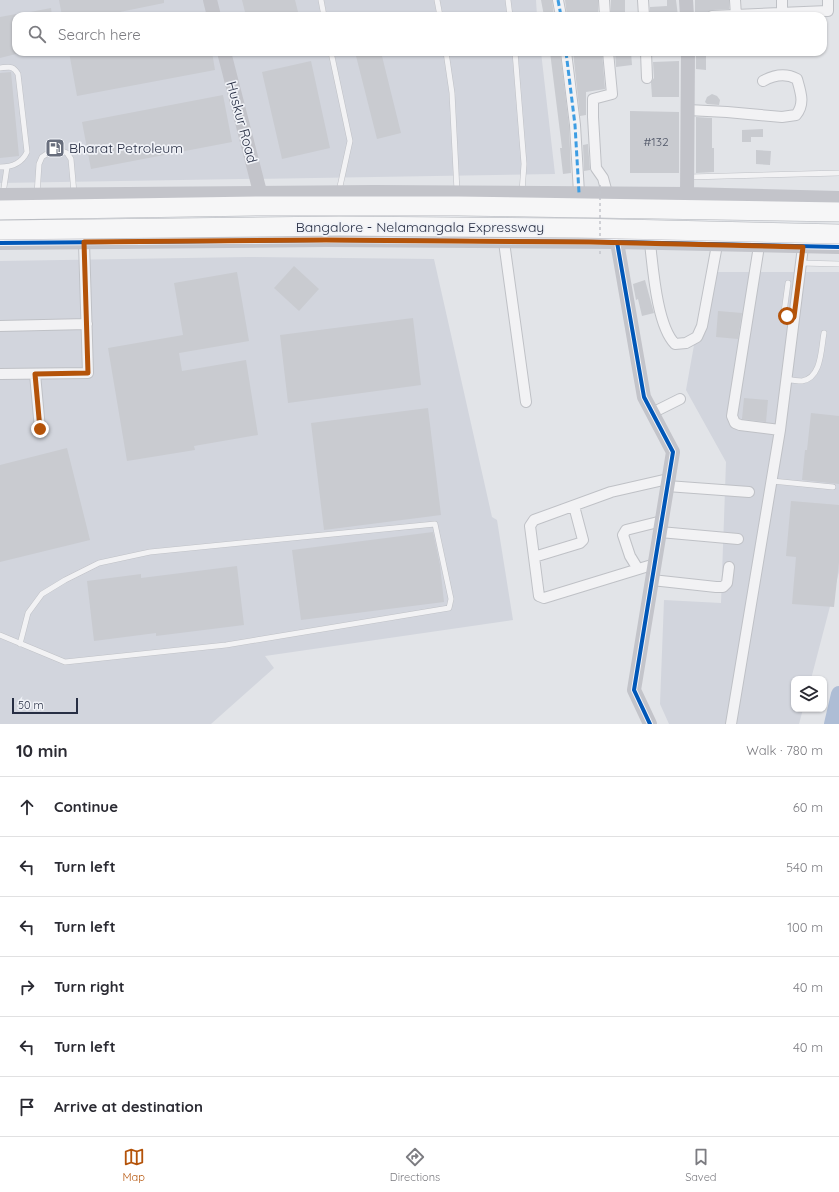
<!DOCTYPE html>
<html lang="en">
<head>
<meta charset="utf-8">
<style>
  body { margin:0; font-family:Quicksand,sans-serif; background:#f7f7f7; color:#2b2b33 }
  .controls { position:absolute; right:12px; bottom:12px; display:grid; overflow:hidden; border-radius:8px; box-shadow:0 1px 3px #0004 }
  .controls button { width:36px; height:36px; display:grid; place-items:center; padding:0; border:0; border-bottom:1px solid #e1e1e2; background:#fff; color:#2b2b33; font:20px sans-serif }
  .scale { position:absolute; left:12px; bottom:10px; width:66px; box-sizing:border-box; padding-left:4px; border:2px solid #272e43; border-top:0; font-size:11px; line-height:14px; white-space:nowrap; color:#272e43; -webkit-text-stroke:3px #f0f2f7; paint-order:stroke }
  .stop { position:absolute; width:12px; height:12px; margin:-9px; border:3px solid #b45309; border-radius:50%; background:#fff }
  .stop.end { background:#b45309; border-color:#fff; box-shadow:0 1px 4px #0008 }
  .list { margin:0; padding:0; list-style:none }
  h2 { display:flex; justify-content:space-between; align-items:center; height:52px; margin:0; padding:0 16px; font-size:17px }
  h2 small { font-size:13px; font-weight:400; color:#7c7c81 }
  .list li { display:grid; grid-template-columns:26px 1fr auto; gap:12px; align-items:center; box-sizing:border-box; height:60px; padding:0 16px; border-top:1px solid #e1e1e2 }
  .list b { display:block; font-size:15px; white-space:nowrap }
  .list em { font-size:13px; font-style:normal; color:#7c7c81 }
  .icon { flex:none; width:22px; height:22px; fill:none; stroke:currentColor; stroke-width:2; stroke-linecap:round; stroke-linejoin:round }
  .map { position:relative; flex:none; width:839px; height:724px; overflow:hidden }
  .search { position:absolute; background:#fff; box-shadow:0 1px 3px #0004; left:12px; right:12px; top:12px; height:44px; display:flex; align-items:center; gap:10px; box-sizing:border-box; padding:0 14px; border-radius:12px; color:#7c7c81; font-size:15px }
  .sheet { height:412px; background:#fff }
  nav { display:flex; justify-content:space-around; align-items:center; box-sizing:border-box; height:56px; border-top:1px solid #e1e1e2; background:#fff; font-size:11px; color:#7c7c81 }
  nav a { display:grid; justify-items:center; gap:2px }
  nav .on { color:#b45309 }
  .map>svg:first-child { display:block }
  .built { fill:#d2d5dd }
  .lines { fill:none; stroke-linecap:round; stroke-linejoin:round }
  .river { stroke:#aebdd5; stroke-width:16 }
  .building { fill:#c9cbd0 }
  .lane-casing { stroke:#bfc1c6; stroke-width:6 }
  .street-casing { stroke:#bfc1c6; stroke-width:12 }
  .highway-casing { stroke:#b4b7bd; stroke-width:20 }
  .lane { stroke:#f2f2f4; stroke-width:5 }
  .street { stroke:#f2f2f4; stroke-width:10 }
  .secondary { stroke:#c3c4ca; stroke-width:14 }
  .highway { stroke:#f6f6f7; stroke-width:19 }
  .path-bridge { stroke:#c4c5cb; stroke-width:1.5; stroke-dasharray:3 3; stroke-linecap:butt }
  .quiet { stroke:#3d9de3; stroke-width:3; stroke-dasharray:6 3; stroke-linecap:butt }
  .cycleway-casing { stroke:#f0f2f7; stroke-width:6 }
  .cycleway { stroke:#0057b8; stroke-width:4 }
  .route { stroke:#b45309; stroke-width:5 }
  .labels { text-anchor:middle; stroke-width:3.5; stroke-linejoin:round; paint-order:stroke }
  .number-label { font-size:12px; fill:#515768 }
  .street-label { font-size:14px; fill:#272e43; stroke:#f0f2f7 }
  .poi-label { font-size:14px; fill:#272e43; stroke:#f0f2f7; text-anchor:start }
</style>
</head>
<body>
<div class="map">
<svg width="839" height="724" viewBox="0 0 839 724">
  <rect width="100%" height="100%" fill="#e2e4e8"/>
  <path class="built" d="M0,0H536L537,16H16V52H541L555,174L0,183Z
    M248,257L434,259L492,517L497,520L513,620L265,656L274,668L211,724H0V261Z
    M707,272H839V572L811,679H794V709H803L799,724H669L660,704L664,600L721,603L726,462L686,390Z"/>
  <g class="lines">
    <path class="river" d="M832,724L839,694"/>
  </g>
  <path class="building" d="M59,0H164V3L100,16H62Z
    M242,0H295L299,16H246Z
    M541,0H552L554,16H544Z
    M565,0H598V16H567Z
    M611,0H625V16H611Z
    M667,0H676L678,16H650V7L667,6Z
    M695,0H729V9L712,10L706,13H695Z
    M51,8L52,16H25V13Z
    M16,14V54L0,58V17Z
    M69,52H212L215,70L77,96Z
    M355,52H381L401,133L377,139Z
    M550,52H560L569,126L571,173L563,174L560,148H562Z
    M573,52H602L605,89L586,92V115L580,116Z
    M615,52H631L632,65L616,67Z
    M696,53L706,54V70L696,69Z
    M311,61L330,148L282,159L262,72Z
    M679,61V97H652L651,82L654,78L653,62Z
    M11,72L19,156L0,158V73Z
    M712,94L717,96L720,100L719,105L707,104L705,102L707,97Z
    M223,95L232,142L91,169L82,122Z
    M630,111L679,112V173H630Z
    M696,117L712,118V148H714V172L696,173Z
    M763,129V137H751V142H742V130Z
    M588,144L590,170L584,171L583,145Z
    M756,150L771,151L770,165L756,164Z
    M294,266L319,289L299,311L274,288Z
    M237,272L249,341L179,353L182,371L246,360L258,435L194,446L195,450L127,461L108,348L183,335L174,283Z
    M645,280L654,313L642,316L638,299L636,300L633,284Z
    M718,311L742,313L738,339L716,337Z
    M413,318L421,385L288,403L280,335Z
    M744,398L768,400L766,422L742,419Z
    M428,408L441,515L324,530L311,423Z
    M811,413L839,416V484L802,480L805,450H807Z
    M67,448L90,540L0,562V465Z
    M791,501L839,505V562L834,607L792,604L796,557L786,556Z
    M433,532L440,565L444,602L301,620L292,550Z
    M237,566L244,625L156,636V633L94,641L87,581L141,574V578Z"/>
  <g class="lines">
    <defs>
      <path id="lane" d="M321,0L324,16
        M437,0L440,16
        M508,0L510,16
        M331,52L350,141L339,191
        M446,52L452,93L457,191
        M515,52L524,164L522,192
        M0,68C9,67 13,65 18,74L27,152C22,163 12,167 0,167
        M689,177L839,173
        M3,194L7,167
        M37,194L39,164L42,157L48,153L62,151L67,153L71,159L74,193
        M801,263L839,264
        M788,283L784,312L787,316L794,317
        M786,379C791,380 797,381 802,381C822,378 821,348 824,333
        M772,481L833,487
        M0,635L65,662L226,645L449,608L451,599L435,524L150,552L99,563L65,580L42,594L28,613L20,644"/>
      <path id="street" d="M558,0L561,16
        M604,0L605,16
        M643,0L644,16
        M735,0L736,16
        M782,0V16
        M712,16L828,11V0
        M566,52L575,125L579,193
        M646,52L647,78
        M688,110L727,112L782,117L796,115C805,104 801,93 797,79C786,73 774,75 763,81
        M607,193L603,178L596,168L593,117V99L612,94L608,52
        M504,242L526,402
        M650,243C653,269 657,326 675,344L686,343L697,337L702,326L717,245
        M759,246L732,416L735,423L740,425L780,430
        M0,326L87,324
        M0,374L88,373L84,242
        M35,374L40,429
        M652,413L680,399
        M667,486L749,492
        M660,532L738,539
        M534,557L580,543L583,540L574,506
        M655,564L544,598L539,596L530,526L534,520L611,492L668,479
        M638,569L630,556L623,535L626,530L662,521
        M652,580L716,587H723L727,583L729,567
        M731,724L780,430L803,247"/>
      <path id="highway" d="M0,210L257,206H458L839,212
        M0,230L339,226L578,228L839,234"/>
    </defs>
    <use href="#lane" class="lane-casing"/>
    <use href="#street" class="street-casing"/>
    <use href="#highway" class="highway-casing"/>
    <use href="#lane" class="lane"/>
    <use href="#street" class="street"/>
    <path class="secondary" d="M210,0L214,16
      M686,0L687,16
      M224,52L260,192
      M687,194L688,52
      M0,195L374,192L687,194L839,198
      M617,242L644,397L673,452L634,690L650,724
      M0,243L326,240L617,242L839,247"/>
    <use href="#highway" class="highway"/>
    <path class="path-bridge" d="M600,254V182"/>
    <path class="quiet" d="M558,0L561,16
      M566,52L575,125L579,193"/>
    <defs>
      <path id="cycleway" d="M617,242L644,397L673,452L634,690L650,724
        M0,243L326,240L617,242L839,247"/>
    </defs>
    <use href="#cycleway" class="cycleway-casing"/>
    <use href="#cycleway" class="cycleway"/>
  </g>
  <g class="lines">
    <path class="route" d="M40,429L35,374L88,373L84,242L326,240L590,242L803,247L794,317L787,316"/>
  </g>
  <defs>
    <symbol id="fuel-square" viewBox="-11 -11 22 22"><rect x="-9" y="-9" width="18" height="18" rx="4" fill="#686e7d" stroke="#f0f2f7"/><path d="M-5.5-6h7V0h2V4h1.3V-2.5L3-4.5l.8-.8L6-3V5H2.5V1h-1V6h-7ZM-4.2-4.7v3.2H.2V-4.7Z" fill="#fff"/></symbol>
  </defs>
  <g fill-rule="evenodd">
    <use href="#fuel-square" x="44" y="137" width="22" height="22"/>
  </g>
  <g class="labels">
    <g class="number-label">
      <text x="656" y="146">#132</text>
    </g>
    <g class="street-label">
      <text transform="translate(242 122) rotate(75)" y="5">Huskur Road</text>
      <text x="420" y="232">Bangalore - Nelamangala Expressway</text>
    </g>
    <g class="poi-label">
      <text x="69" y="153">Bharat Petroleum</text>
    </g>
  </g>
</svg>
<div class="controls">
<button><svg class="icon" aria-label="layers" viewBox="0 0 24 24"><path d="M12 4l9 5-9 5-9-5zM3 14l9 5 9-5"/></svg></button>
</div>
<div class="scale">50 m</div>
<div class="stop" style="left:787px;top:316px"></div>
<div class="stop end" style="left:40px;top:429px"></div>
<div class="search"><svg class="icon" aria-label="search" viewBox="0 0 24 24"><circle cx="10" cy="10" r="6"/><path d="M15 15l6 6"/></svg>Search here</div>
</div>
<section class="sheet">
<h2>10 min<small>Walk · 780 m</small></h2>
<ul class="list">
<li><svg class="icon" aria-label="ahead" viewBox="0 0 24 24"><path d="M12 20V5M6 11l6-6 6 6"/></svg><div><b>Continue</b></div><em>60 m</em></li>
<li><svg class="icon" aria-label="left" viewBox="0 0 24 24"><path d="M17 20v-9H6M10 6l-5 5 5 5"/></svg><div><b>Turn left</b></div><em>540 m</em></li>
<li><svg class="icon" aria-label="left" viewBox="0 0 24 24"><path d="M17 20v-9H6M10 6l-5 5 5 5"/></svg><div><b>Turn left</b></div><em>100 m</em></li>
<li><svg class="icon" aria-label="right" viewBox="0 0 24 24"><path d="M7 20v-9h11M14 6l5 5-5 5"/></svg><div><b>Turn right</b></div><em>40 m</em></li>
<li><svg class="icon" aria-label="left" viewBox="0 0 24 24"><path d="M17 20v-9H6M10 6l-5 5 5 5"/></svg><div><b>Turn left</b></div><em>40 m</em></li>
<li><svg class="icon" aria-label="arrive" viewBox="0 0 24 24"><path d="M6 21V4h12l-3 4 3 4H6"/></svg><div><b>Arrive at destination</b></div></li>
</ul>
</section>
<nav>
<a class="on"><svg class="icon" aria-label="map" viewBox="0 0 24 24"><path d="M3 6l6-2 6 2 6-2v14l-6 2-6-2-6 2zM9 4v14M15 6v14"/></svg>Map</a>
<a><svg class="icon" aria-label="directions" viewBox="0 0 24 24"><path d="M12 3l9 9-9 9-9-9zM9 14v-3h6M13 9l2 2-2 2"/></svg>Directions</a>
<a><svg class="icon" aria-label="saved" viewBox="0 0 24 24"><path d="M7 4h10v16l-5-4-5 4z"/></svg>Saved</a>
</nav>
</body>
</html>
